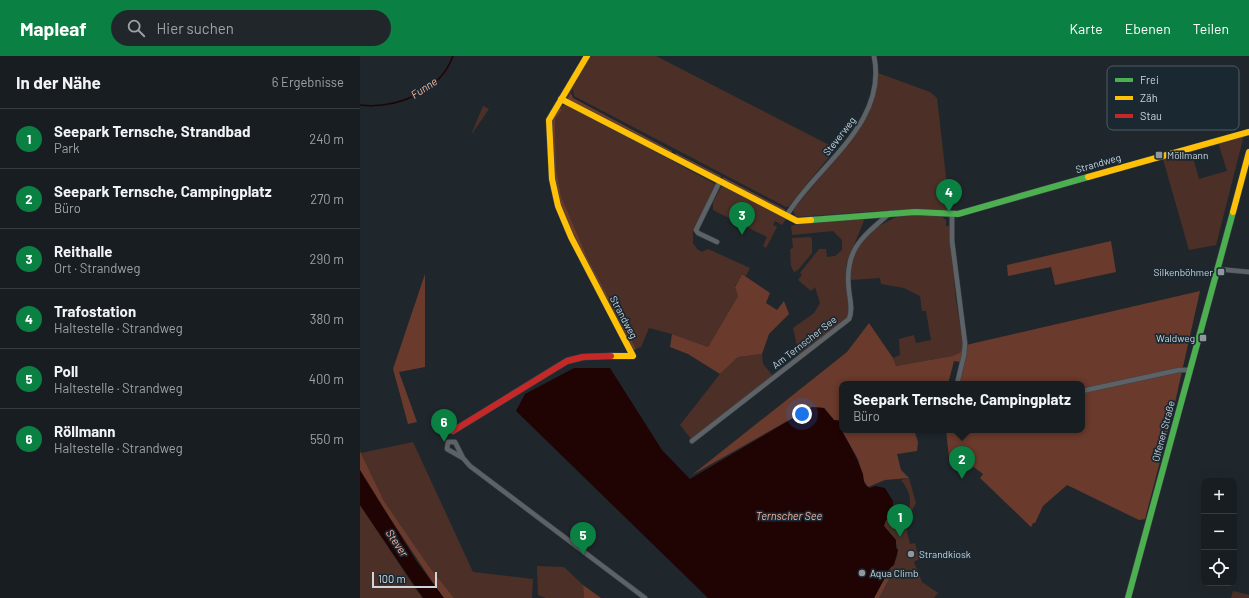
<!DOCTYPE html>
<html lang="de">
<head>
<meta charset="utf-8">
<style>
  body { margin:0; font-family:Barlow,sans-serif; background:#21262a; color:#f1f3f6 }
  .controls { position:absolute; right:12px; bottom:12px; display:grid; overflow:hidden; border-radius:8px; box-shadow:0 4px 16px #0002 }
  .controls button { width:36px; height:36px; display:grid; place-items:center; padding:0; border:0; border-bottom:1px solid #363b3f; background:#181d21; color:#f1f3f6; font:20px sans-serif }
  .scale { position:absolute; left:12px; bottom:10px; width:65px; box-sizing:border-box; padding-left:4px; border:2px solid #ccd5db; border-top:0; font-size:11px; line-height:14px; white-space:nowrap; color:#ccd5db; -webkit-text-stroke:3px #1a2832; paint-order:stroke }
  .you { position:absolute; left:442px; top:358px; width:14px; height:14px; margin:-10px; border:3px solid #fff; border-radius:50%; background:#1a73e8; box-shadow:0 0 0 6px #1a73e833 }
  .badge { display:grid; place-items:center; width:26px; height:26px; border-radius:50%; background:#0b8043; color:#fff; font-size:13px; font-weight:700 }
  .pin { position:absolute; translate:-50% -33px; filter:drop-shadow(0 1px 2px #0008) }
  .pin::after { content:''; position:absolute; top:21px; width:14px; height:12px; background:inherit; clip-path:polygon(0 0,100% 0,50% 100%) }
  .popup { position:absolute; left:479px; top:325px; width:246px; height:52px; box-sizing:border-box; display:grid; place-content:center; border-radius:8px; background:#181d21; filter:drop-shadow(0 1px 3px #0005); font-size:13px; white-space:nowrap; color:#9fa2a5 }
  .popup b { font-size:15px; color:#f1f3f6 }
  .popup::after { content:''; position:absolute; left:50%; top:100%; margin-left:-8px; border:8px solid transparent; border-top-color:#181d21 }
  .list { margin:0; padding:0; list-style:none }
  h2 { display:flex; justify-content:space-between; align-items:center; height:52px; margin:0; padding:0 16px; font-size:17px }
  h2 small { font-size:13px; font-weight:400; color:#9fa2a5 }
  .list li { display:grid; grid-template-columns:26px 1fr auto; gap:12px; align-items:center; box-sizing:border-box; height:60px; padding:0 16px; border-top:1px solid #363b3f }
  .list b { display:block; font-size:15px; white-space:nowrap }
  .list p { margin:0; font-size:13px; white-space:nowrap; color:#9fa2a5 }
  .list em { font-size:13px; font-style:normal; color:#9fa2a5 }
  .icon { flex:none; width:22px; height:22px; fill:none; stroke:currentColor; stroke-width:2; stroke-linecap:round; stroke-linejoin:round }
  .map { position:relative; flex:none; width:889px; height:542px; overflow:hidden }
  header { display:flex; align-items:center; gap:24px; box-sizing:border-box; height:56px; padding:0 20px; background:#0b8043; color:#fff }
  header strong { font-size:19px }
  nav { display:flex; gap:22px; margin-inline-start:auto; font-size:14px }
  .search { width:280px; height:36px; background:#21262a; display:flex; align-items:center; gap:10px; box-sizing:border-box; padding:0 14px; border-radius:22px; color:#9fa2a5; font-size:15px }
  main { display:flex }
  aside { flex:1; background:#181d21 }
  .map>svg:first-child { display:block }
  .green { fill:#4c3027 }
  .forest { fill:#6a3a2c }
  .water { fill:#200404 }
  .lines { fill:none; stroke-linecap:round; stroke-linejoin:round }
  .stream { stroke:#200404; stroke-width:1.5 }
  .street-casing { stroke:#3d4348; stroke-width:5.5 }
  .fast-casing { stroke:#3d4348; stroke-width:7 }
  .slow-casing { stroke:#3d4348; stroke-width:7 }
  .jam-casing { stroke:#3d4348; stroke-width:7 }
  .street { stroke:#5c6266; stroke-width:4.5 }
  .fast { stroke:#4caf50; stroke-width:6 }
  .slow { stroke:#ffc107; stroke-width:6 }
  .jam { stroke:#c62828; stroke-width:6 }
  .poi-dot { fill:#90989e; stroke:#1a2832; stroke-width:1.5 }
  .labels { text-anchor:middle; stroke-width:3.5; stroke-linejoin:round; paint-order:stroke }
  .street-label { font-size:10px; fill:#ccd5db; stroke:#1a2832 }
  .poi-label { font-size:10px; fill:#ccd5db; stroke:#1a2832; text-anchor:start }
  .water-label { font-size:11px; font-style:italic; fill:#fbb39c; stroke:#1a2832 }
  .key { fill:#1a2832; stroke:#4f5c65; stroke-width:1 }
  .key-label { font-size:11px; fill:#ccd5db }
</style>
</head>
<body>
<header>
<strong>Mapleaf</strong>
<div class="search"><svg class="icon" aria-label="search" viewBox="0 0 24 24"><circle cx="10" cy="10" r="6"/><path d="M15 15l6 6"/></svg>Hier suchen</div>
<nav><a>Karte</a><a>Ebenen</a><a>Teilen</a></nav>
</header>
<main>
<aside>
<h2>In der Nähe<small>6 Ergebnisse</small></h2>
<ul class="list">
<li><span class="badge">1</span><div><b>Seepark Ternsche, Strandbad</b><p>Park</p></div><em>240 m</em></li>
<li><span class="badge">2</span><div><b>Seepark Ternsche, Campingplatz</b><p>Büro</p></div><em>270 m</em></li>
<li><span class="badge">3</span><div><b>Reithalle</b><p>Ort · Strandweg</p></div><em>290 m</em></li>
<li><span class="badge">4</span><div><b>Trafostation</b><p>Haltestelle · Strandweg</p></div><em>380 m</em></li>
<li><span class="badge">5</span><div><b>Poll</b><p>Haltestelle · Strandweg</p></div><em>400 m</em></li>
<li><span class="badge">6</span><div><b>Röllmann</b><p>Haltestelle · Strandweg</p></div><em>550 m</em></li>
</ul>
</aside>
<div class="map">
<svg width="889" height="542" viewBox="0 0 889 542">
  <rect width="100%" height="100%" fill="#20272c"/>
  <path class="green" d="M228,0H296L473,91V96L429,150L426,151L214,40L213,33L207,43L206,38Z
    M518,17L570,36L577,42L590,156L558,154L519,155L437,161L435,159L433,154L500,73L512,46Z
    M207,48L357,129L333,175V187L337,193L342,196L348,193L390,212L386,220L382,218L375,230L378,240L348,291L312,278L289,272L281,291L276,293L227,201L201,140L196,112L195,63L202,54L198,51Z
    M123,50L129,53L111,79Z
    M884,79L856,189L829,194L803,103L831,95L839,123L867,115L858,86Z
    M364,130L426,163L422,169L415,165L413,169L417,171L406,192L403,190L407,181L353,154V146L361,131Z
    M540,159L581,160L586,164V170H590V185L596,244L604,293L601,297L592,300L536,310L533,302L540,299L539,283L554,279L556,287L571,284L566,255H562L560,240L544,232L521,228L520,222L490,224C490,186 508,175 540,159Z
    M505,162L486,209L491,253L489,263L439,299L433,272L454,257L460,247L455,231L451,235L438,224L442,219L440,217L459,193H466L467,201L475,200L482,194V184L473,175L432,179L431,170L437,168Z
    M450,181L452,183V197L438,214L434,216L431,210L430,193L433,192L432,182Z
    M402,298L403,308L414,321L332,384L320,369L360,318L378,301Z
    M53,386L113,516L173,523L172,542H94L68,509L24,445L1,397Z
    M549,422L556,447C545,468 544,465 550,488L555,487L559,503L554,506L562,526L578,537L574,542H519L532,518L528,516C530,512 533,509 535,505C542,491 534,482 524,473V466L533,460L548,454C553,444 548,432 541,424Z
    M0,449L57,535L63,542H0Z
    M177,510L204,511L223,529L224,542H186L178,539Z
    M873,535L889,539V542H871Z"/>
  <path class="forest" d="M211,37L213,42L312,95L311,98L207,43Z
    M198,51L202,54L195,63L196,112L201,140L227,201L276,293L273,295L227,208L200,151L195,131L190,68Z
    M316,97L361,120L360,123L315,100Z
    M363,121L426,154L424,155L362,124Z
    M751,185L756,216L695,229L691,211L648,220L647,209Z
    M65,218V311L39,316L57,366L48,368L33,313Z
    M382,218L410,237L406,247L417,254L424,245L429,258L409,278L402,298L378,301L360,318L328,298L310,291L312,278L348,291L378,240L375,231Z
    M840,235L814,351L785,463L779,464L707,429L683,450L675,467H673L671,471L620,422L623,418L614,411L611,413L598,403L589,402L586,374H722V328H595L600,306L594,305L588,328H482V365L474,364L464,352L452,351L332,419L487,296L509,267L533,302L536,310L592,300L600,297L606,289Z
    M484,374H554L558,386L557,395L537,398L541,414L549,422L525,424L508,431L504,425L498,403L483,377Z
    M0,395L24,445L68,509L94,542H84L81,539L4,423L0,414Z
    M528,516L532,518L519,542H514Z
    M223,529L241,542H224Z"/>
  <path class="water" d="M214,312H250L302,394L330,423L452,351L464,352L474,364L482,365V374H484L483,377C491,391 498,404 503,418C504,424 503,429 510,432L515,430L525,432L533,445V460L526,464L524,470L536,484V492L538,494L534,509L530,512L514,542H348L156,355L165,338Z
    M0,414L57,506L84,542H63L2,452L0,449Z"/>
  <g class="lines">
    <path class="stream" d="M0,49C36,53 80,36 93,0"/>
    <defs>
      <path id="street" d="M592,158V185L605,287L604,299L597,328
        M427,159C457,109 528,68 514,0
        M357,186L338,177L336,174L360,125
        M857,213L889,216
        M722,335L819,314H830
        M332,385L489,263C493,254 490,244 489,235C484,194 501,182 530,157
        M103,402L87,393L88,386H95L103,402L110,410L285,542"/>
      <path id="fast" d="M451,164L555,156L598,158L728,121
        M768,542L873,156"/>
      <path id="slow" d="M227,0L189,64L192,123L198,150L211,181L273,300H251
        M201,43L437,165L451,164
        M728,121L889,76
        M873,156L889,96"/>
      <path id="jam" d="M93,375L207,305L223,301L251,300"/>
    </defs>
    <use href="#street" class="street-casing"/>
    <use href="#fast" class="fast-casing"/>
    <use href="#slow" class="slow-casing"/>
    <use href="#jam" class="jam-casing"/>
    <use href="#street" class="street"/>
    <use href="#fast" class="fast"/>
    <use href="#slow" class="slow"/>
    <use href="#jam" class="jam"/>
  </g>
  <g class="poi-dot">
    <rect x="795" y="95" width="8" height="8" rx="2"/>
    <rect x="857" y="212" width="8" height="8" rx="2"/>
    <rect x="839" y="278" width="8" height="8" rx="2"/>
    <circle cx="551" cy="498" r="4"/>
    <circle cx="502" cy="517" r="4"/>
  </g>
  <g class="labels">
    <g class="street-label">
      <text transform="translate(479 80) rotate(-52)" y="4">Steverweg</text>
      <text transform="translate(738 107) rotate(-16)" y="4">Strandweg</text>
      <text transform="translate(264 261) rotate(62)" y="4">Strandweg</text>
      <text transform="translate(444 286) rotate(-38)" y="4">Am Ternscher See</text>
      <text transform="translate(803 375) rotate(-75)" y="4">Olfener Straße</text>
    </g>
    <g class="poi-label">
      <text x="807" y="103">Möllmann</text>
      <text x="853" y="220" text-anchor="end">Silkenböhmer</text>
      <text x="835" y="286" text-anchor="end">Waldweg</text>
      <text x="559" y="502">Strandkiosk</text>
      <text x="510" y="521">Aqua Climb</text>
    </g>
    <g class="water-label">
      <text transform="translate(64 32) rotate(-34)" y="4">Funne</text>
      <text x="429" y="464">Ternscher See</text>
      <text transform="translate(37 487) rotate(56)" y="4">Stever</text>
    </g>
  </g>
  <rect x="747" y="10" width="132" height="64" rx="6" class="key"/>
  <rect x="755" y="22" width="18" height="4" fill="#4caf50"/>
  <rect x="755" y="40" width="18" height="4" fill="#ffc107"/>
  <rect x="755" y="58" width="18" height="4" fill="#c62828"/>
  <g class="key-label">
    <text x="780" y="28">Frei</text>
    <text x="780" y="46">Zäh</text>
    <text x="780" y="64">Stau</text>
  </g>
</svg>
<div class="controls">
<button>+</button>
<button>−</button>
<button><svg class="icon" aria-label="locate" viewBox="0 0 24 24"><circle cx="12" cy="12" r="6"/><path d="M12 2v4M12 18v4M2 12h4M18 12h4"/></svg></button>
</div>
<div class="scale">100 m</div>
<div class="you"></div>
<div class="pin badge" style="left:540px;top:481px">1</div>
<div class="pin badge" style="left:602px;top:423px">2</div>
<div class="popup"><b>Seepark Ternsche, Campingplatz</b>Büro</div>
<div class="pin badge" style="left:382px;top:179px">3</div>
<div class="pin badge" style="left:589px;top:156px">4</div>
<div class="pin badge" style="left:223px;top:499px">5</div>
<div class="pin badge" style="left:84px;top:386px">6</div>
</div>
</main>
</body>
</html>
